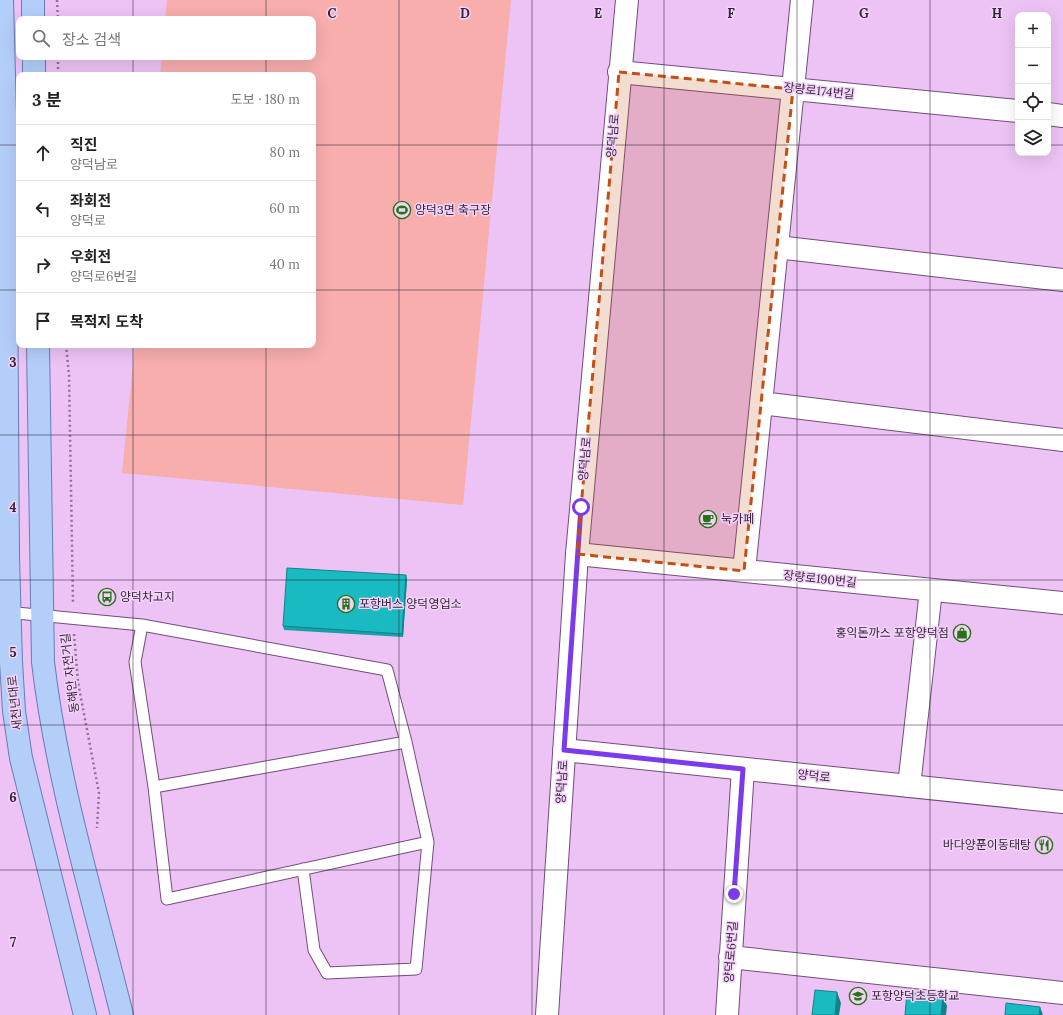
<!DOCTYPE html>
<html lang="ko">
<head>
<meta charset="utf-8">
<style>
  body { margin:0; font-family:Lora,"Noto Sans KR",serif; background:#f2f2f2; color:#222 }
  .controls { position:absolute; right:12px; top:12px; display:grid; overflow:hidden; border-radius:8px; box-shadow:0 4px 16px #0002 }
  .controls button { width:36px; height:36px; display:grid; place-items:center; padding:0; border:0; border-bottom:1px solid #e0e0e0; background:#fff; color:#222; font:20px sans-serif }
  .stop { position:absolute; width:12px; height:12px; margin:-9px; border:3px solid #7c3aed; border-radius:50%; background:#fff }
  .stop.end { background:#7c3aed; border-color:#fff; box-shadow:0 1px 4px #0008 }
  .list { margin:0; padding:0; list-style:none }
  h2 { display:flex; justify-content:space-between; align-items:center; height:52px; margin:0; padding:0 16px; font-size:17px }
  h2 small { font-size:13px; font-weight:400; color:#767676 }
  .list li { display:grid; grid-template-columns:26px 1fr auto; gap:12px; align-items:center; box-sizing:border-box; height:56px; padding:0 16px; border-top:1px solid #e0e0e0 }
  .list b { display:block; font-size:15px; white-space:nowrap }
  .list p { margin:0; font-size:13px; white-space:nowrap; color:#767676 }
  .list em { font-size:13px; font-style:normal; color:#767676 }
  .icon { flex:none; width:22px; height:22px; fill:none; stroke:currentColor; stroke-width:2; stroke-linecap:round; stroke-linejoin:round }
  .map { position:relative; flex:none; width:1063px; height:1015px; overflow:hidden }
  .search { position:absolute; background:#fff; box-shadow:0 4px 16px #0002; left:16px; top:16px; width:300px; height:44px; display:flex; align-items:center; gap:10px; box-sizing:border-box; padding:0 14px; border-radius:8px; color:#767676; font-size:15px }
  .panel { position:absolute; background:#fff; box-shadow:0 4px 16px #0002; left:16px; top:72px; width:300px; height:276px; border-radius:8px }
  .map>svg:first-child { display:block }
  .green { fill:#f7aead }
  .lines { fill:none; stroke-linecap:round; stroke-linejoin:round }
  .service-casing { stroke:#724e79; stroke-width:13 }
  .minor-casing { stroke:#724e79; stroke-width:24 }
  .tertiary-casing { stroke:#724e79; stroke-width:24 }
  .primary-casing { stroke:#677db4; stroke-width:24 }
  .path { stroke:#8e7294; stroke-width:2.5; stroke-dasharray:2 3; stroke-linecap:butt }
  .service { stroke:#fff; stroke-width:11 }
  .minor { stroke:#fff; stroke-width:22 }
  .tertiary { stroke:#fff; stroke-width:22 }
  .primary { stroke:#b4cefa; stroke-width:22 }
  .wall { fill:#16a0a7 }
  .shaded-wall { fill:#128288 }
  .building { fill:#19bac2; stroke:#128288 }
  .route { stroke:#7c3aed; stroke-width:5 }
  .marked { fill:#c44f15; fill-opacity:0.2; stroke:#c44f15; stroke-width:3; stroke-dasharray:8 5; stroke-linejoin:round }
  .grid { fill:none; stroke:#352538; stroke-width:1; stroke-opacity:0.55 }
  .labels { text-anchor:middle; stroke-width:3; stroke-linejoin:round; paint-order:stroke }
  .street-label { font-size:12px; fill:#352538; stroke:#f4d3fb }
  .poi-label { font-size:12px; fill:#352538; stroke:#f4d3fb; text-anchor:start }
  .grid-label { font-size:13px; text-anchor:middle; font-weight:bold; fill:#352538; stroke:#f4d3fb; stroke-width:3; stroke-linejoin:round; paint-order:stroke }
</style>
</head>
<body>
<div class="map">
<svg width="1063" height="1015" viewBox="0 0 1063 1015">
  <rect width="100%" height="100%" fill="#ecc3f4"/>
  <path class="green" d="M167,0H511L463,505L122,473L135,345H313V75H160L162,57H313V19H165Z"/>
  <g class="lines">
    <defs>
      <path id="service" d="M6,612L142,625L387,670L406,742L428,842L167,899L154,787
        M142,625L135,662L154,787L406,742
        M303,869L314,950L327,973L416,969L428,842"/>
      <path id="minor" d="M619,72L1018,111
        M1048,114L1063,116
        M777,247L1063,280
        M761,403L1063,440
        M577,554L1063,603
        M744,571L802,0
        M909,786L931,590
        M730,957L1063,993
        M727,1015L743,769"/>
      <path id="tertiary" d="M564,750L1063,802
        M547,1015L577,554L627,0"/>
      <path id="primary" d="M2,0L5,113L8,557L11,662L14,711L21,758L85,1015
        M33,0V19
        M34,57V75
        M38,345L43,662C57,781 93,898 122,1015"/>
    </defs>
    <use href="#service" class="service-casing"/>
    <use href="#minor" class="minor-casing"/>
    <use href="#tertiary" class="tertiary-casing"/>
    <use href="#primary" class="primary-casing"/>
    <path class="path" d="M57,0L58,19
      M58,57V75
      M66,345L69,375L73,603
      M74,634L78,682L99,793L97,828"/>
    <use href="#service" class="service"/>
    <use href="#minor" class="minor"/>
    <use href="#tertiary" class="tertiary"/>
    <use href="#primary" class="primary"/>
  </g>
  <path class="wall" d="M407,579L403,637L284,630L283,626Z"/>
  <path class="shaded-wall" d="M406,575L407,579L403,637L402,634Z
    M837,992L841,1003L839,1015H835Z
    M943,996L947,1006L946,1015H941Z
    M1040,1007L1043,1015H1039Z"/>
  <path class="building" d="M287,568L406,575L402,634L283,626Z
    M815,990L837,992L835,1015H812Z
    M907,992L943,996L941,1015H905Z
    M1006,1003L1040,1007L1039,1015H1005Z"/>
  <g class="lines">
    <path class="route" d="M581,507L564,750L743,769L734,894"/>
  </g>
  <path class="marked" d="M619,72L793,89L744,571L577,554Z"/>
  <path class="grid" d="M133,0V19M266,0V19M399,0V1015M532,0V1015M664,0V1015M797,0V1015M930,0V1015M133,57V75M266,57V75M0,145H19M313,145H1018M1048,145H1063M0,290H19M313,290H1063M133,345V1015M266,345V1015M0,435H1063M0,580H1063M0,725H1063M0,870H1063"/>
  <defs>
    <symbol id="stadium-ring" viewBox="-11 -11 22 22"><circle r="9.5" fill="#f4d3fb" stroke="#267216" stroke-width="1.5"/><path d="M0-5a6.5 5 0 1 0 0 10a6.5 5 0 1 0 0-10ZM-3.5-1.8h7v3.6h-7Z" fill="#267216"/></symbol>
    <symbol id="cafe-ring" viewBox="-11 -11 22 22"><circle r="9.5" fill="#f4d3fb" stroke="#267216" stroke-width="1.5"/><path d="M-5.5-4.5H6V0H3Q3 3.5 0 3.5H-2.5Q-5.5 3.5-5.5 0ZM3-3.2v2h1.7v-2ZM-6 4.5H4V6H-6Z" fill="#267216"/></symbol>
    <symbol id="bus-ring" viewBox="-11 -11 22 22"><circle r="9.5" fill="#f4d3fb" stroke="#267216" stroke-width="1.5"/><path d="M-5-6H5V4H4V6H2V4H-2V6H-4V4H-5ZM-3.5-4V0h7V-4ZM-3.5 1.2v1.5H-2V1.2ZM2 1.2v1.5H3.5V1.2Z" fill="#267216"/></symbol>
    <symbol id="building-ring" viewBox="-11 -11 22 22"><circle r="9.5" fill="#f4d3fb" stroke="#267216" stroke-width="1.5"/><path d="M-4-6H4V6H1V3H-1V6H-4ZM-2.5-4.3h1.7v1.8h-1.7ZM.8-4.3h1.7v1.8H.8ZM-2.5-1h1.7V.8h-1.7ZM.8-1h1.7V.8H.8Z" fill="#267216"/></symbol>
    <symbol id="shop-ring" viewBox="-11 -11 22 22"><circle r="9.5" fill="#f4d3fb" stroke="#267216" stroke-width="1.5"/><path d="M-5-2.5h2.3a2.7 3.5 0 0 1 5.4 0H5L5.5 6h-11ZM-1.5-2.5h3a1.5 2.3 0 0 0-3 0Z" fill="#267216"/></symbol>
    <symbol id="restaurant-ring" viewBox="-11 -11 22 22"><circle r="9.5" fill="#f4d3fb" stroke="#267216" stroke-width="1.5"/><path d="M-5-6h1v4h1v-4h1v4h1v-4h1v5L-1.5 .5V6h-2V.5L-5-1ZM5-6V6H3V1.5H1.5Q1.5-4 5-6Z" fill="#267216"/></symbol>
    <symbol id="school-ring" viewBox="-11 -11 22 22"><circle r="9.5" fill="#f4d3fb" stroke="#267216" stroke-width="1.5"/><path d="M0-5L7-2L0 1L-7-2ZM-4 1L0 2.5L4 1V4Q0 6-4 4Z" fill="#267216"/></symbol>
  </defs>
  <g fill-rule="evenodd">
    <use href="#stadium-ring" x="392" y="200" width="20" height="20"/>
    <use href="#cafe-ring" x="698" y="509" width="20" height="20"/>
    <use href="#bus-ring" x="97" y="587" width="20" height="20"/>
    <use href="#building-ring" x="336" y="594" width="20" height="20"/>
    <use href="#shop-ring" x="952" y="623" width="20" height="20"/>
    <use href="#restaurant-ring" x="1034" y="835" width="20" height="20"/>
    <use href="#school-ring" x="848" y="986" width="20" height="20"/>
  </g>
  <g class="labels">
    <g class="street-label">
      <text transform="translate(819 91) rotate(6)" y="4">장량로174번길</text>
      <text transform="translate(613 136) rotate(-85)" y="4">양덕남로</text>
      <text transform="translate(585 459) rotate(-85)" y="4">양덕남로</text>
      <text transform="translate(820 579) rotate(6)" y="4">장량로190번길</text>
      <text transform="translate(70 673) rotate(-97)" y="4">동해안 자전거길</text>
      <text transform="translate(15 703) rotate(-96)" y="4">새천년대로</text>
      <text transform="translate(814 776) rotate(6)" y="4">양덕로</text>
      <text transform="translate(562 782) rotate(-86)" y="4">양덕남로</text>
      <text transform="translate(731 952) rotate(-86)" y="4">양덕로6번길</text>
    </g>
    <g class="poi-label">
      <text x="415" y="214">양덕3면 축구장</text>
      <text x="721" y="523">눅카페</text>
      <text x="120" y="601">양덕차고지</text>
      <text x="359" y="608">포항버스 양덕영업소</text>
      <text x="949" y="637" text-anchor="end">홍익돈까스 포항양덕점</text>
      <text x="1031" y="849" text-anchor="end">바다양푼이동태탕</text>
      <text x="871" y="1000">포항양덕초등학교</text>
    </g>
  </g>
  <g class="grid-label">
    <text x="332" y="18">C</text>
    <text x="465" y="18">D</text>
    <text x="598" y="18">E</text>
    <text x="731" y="18">F</text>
    <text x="864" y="18">G</text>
    <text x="997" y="18">H</text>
    <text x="13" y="367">3</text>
    <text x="13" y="512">4</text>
    <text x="13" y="657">5</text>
    <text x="13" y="802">6</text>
    <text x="13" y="947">7</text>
  </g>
</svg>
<div class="controls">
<button>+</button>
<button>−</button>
<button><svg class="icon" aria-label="locate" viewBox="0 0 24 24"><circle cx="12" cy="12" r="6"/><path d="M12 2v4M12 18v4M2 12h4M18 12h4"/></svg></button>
<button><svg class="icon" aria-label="layers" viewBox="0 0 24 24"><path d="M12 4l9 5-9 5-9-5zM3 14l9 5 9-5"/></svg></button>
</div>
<div class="stop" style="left:581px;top:507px"></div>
<div class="stop end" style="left:734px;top:894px"></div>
<div class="search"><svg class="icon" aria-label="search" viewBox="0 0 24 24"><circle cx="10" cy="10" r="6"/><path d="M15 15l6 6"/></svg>장소 검색</div>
<section class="panel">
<h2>3 분<small>도보 · 180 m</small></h2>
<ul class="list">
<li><svg class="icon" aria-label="ahead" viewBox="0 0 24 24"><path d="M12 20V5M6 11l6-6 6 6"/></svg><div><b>직진</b><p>양덕남로</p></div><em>80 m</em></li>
<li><svg class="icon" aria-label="left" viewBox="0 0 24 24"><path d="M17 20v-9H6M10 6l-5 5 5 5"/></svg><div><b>좌회전</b><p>양덕로</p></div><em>60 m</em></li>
<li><svg class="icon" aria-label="right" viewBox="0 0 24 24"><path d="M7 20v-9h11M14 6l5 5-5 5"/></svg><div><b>우회전</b><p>양덕로6번길</p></div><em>40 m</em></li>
<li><svg class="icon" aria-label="arrive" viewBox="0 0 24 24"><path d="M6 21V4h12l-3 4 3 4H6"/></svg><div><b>목적지 도착</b></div></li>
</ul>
</section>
</div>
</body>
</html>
